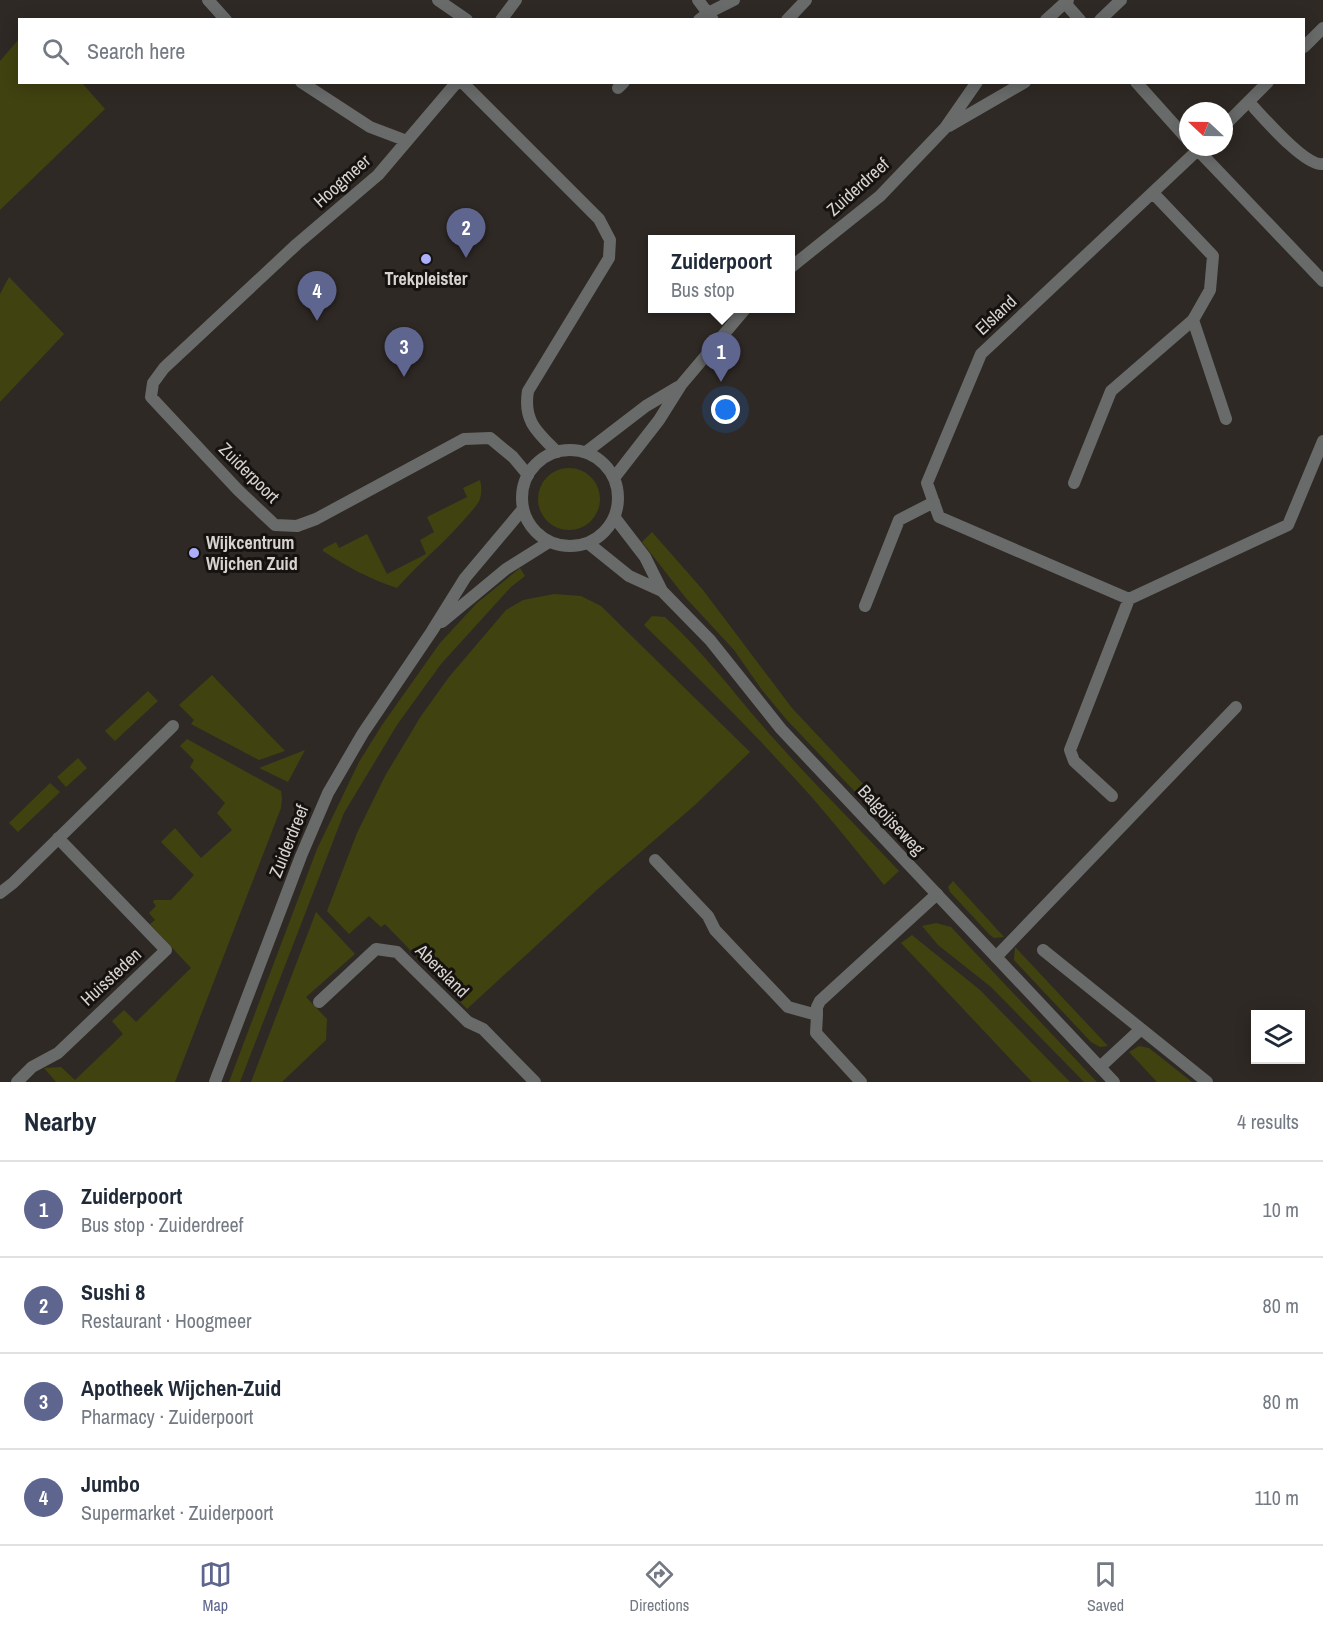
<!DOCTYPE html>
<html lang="en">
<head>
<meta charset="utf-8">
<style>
  body { margin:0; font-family:"Archivo Narrow",sans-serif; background:#f2f2f3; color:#1f2937 }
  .controls { position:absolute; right:18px; bottom:18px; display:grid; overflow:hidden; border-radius:0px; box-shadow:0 3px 15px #0003 }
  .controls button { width:54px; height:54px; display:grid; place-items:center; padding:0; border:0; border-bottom:2px solid #e0e1e3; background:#fff; color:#1f2937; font:30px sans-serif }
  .compass { position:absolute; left:1179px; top:102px; width:54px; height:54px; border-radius:50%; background:#fff; box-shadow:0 3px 15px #0003; rotate:292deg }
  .you { position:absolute; left:726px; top:410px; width:21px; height:21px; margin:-15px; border:4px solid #fff; border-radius:50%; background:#1a73e8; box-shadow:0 0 0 9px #1a73e833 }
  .badge { display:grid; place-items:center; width:39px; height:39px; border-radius:50%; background:#5e658f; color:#fff; font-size:20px; font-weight:700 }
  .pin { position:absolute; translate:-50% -50px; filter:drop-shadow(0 2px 3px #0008) }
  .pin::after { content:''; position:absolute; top:32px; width:21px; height:18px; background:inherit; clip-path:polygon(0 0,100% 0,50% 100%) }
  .popup { position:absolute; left:648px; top:235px; width:147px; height:78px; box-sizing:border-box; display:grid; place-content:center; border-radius:0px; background:#fff; filter:drop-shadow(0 2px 4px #0005); font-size:20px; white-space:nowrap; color:#747a83 }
  .popup b { font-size:22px; color:#1f2937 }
  .popup::after { content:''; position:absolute; left:50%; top:100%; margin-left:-12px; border:12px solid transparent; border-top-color:#fff }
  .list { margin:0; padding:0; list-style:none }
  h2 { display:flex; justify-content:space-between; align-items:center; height:78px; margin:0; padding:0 24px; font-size:26px }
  h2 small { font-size:20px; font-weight:400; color:#747a83 }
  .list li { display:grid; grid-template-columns:39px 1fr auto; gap:18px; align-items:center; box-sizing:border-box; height:96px; padding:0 24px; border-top:2px solid #e0e1e3 }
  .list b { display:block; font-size:22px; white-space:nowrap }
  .list p { margin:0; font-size:20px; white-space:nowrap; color:#747a83 }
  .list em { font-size:20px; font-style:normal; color:#747a83 }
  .icon { flex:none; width:33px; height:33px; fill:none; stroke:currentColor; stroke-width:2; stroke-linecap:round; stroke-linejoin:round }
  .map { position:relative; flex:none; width:1323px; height:1082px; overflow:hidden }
  .search { position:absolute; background:#fff; box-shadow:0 3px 15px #0003; left:18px; right:18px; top:18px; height:66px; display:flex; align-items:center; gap:15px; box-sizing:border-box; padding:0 21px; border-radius:0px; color:#747a83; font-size:22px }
  .sheet { height:462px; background:#fff }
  nav { display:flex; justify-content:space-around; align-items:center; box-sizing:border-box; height:84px; border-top:2px solid #e0e1e3; background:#fff; font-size:16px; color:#747a83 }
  nav a { display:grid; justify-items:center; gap:3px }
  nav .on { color:#5e658f }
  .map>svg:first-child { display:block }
  .green { fill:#404210 }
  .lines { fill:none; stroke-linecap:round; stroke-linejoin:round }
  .service { stroke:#686b69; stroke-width:12 }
  .minor { stroke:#686b69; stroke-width:12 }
  .tertiary { stroke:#686b69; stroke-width:12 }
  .poi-dot { fill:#acaffb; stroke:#151210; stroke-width:2 }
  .labels { text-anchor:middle; stroke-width:6; stroke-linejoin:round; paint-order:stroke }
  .street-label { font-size:18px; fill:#d7d3d0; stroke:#151210 }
  .poi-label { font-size:18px; font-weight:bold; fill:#d7d3d0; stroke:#151210 }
</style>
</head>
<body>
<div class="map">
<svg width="1323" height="1082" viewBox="0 0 1323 1082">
  <rect width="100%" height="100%" fill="#2f2925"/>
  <path class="green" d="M19,39L20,82L82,83L105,109L0,210V61Z
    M9,277L64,334L0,402V294Z
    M538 499a31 31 0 1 1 62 0a31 31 0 1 1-62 0Z
    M480,480C482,487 482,497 478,503C474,509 468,515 463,521C442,545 418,564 397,588C370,579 347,567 323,551V549L336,542L339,548L367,534L387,574L426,554L420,540L434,532L427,517L467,497L463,488Z
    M652,532L703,590L792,708L924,849L916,856L786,719L762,690L734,650L685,597L642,542Z
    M520,568L525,576L511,587L441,664L397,725L344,813L240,1082H229L317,849L359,762L382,725L440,643L477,603Z
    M554,594L581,596L601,606L750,752L695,805L599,888L467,1009L385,924L381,927L369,916L349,934L327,911L357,833L385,776L421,716L449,677L506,610L523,600Z
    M652,616L665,617C706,654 738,699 775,740C815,785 858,827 899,871L884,885C852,845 821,806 786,769C741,719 692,672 644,625Z
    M212,675L285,751L259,760L191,724L194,720L179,705Z
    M148,691L158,701L115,741L105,731Z
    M187,739L281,791L282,798L281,808L175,1082H56L44,1068L61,1067L75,1080L123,1034L112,1021L124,1010L136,1022L191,968L150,924L155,920L149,913L156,906L153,902L154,900H171L194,875L161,842L175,828L201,858L232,830L217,813L225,803L190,767L194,760L180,746Z
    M305,750L288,782L259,768Z
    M78,758L87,768L66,787L57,777Z
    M50,783L60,792L18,832L9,823Z
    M953,881L1004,937L994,938L990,935L950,892L948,887Z
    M316,912L355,954L306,997L327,1019L326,1040L282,1082H251Z
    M936,923L951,927L1097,1082H1084L991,987L938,945L922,926Z
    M912,935L980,990L1070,1082H1032L901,943Z
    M1015,947L1108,1046L1100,1047L1091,1042L1014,960Z
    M1139,1046L1149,1048L1192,1082H1157L1129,1052Z"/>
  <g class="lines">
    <path class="service" d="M1249,102C1262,116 1305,167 1323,164
      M1074,483L1111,391L1193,320
      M996,957L1236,707"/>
    <path class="minor" d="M208,0L226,20
      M438,0L467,20
      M698,0L713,20
      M501,20L516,0
      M699,20L708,13L734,0
      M787,20L806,0
      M1304,47L1323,28
      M301,82L370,127L407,141
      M457,82L378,175L297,244L164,368L153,383L151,397L238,490L275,525L297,526L316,519L464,439L490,438L513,457L528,475
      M462,82L599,219L610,240L609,258L528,391C523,421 537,432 557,452
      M1136,82L1188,140
      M618,88L624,82
      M1224,126L1268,82
      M1195,147L1323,281
      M1201,147L981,354L927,483L939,517L1129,599L1288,525L1323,441
      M1153,193L1213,256L1210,290L1193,320L1226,419
      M865,606L899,520L934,502
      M1112,796L1074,761L1070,750L1129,599
      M655,860L708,916L715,930L788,1007L817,1015L816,1033L861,1082
      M0,893L13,883L173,726
      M1043,950L1207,1082
      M319,1002L376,949L397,952L468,1022L483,1029L535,1082
      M817,1015V1007L820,1001L937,894
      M1100,1067L1141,1029
      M17,1082L32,1067L58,1053L166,950L58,838"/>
    <path class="tertiary" d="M1065,3L1080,20
      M1046,20L1068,0
      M1100,20L1121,0
      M949,126L1025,82
      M790,268L880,196L945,128L977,82
      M522 498a48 48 0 1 1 96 0a48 48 0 1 1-96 0Z
      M586,452L646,406L678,387
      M614,478L659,420L681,385L746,308
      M615,518L645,557L662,591L710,640L781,729L1114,1082
      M588,543L629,576L662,591
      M442,622L506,569L549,542
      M215,1082L301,856L328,793L363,733L432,631L465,578L523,509"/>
  </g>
  <g class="poi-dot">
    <circle cx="426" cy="259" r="6"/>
    <circle cx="194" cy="553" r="6"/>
  </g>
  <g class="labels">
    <g class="street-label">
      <text transform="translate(342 181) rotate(-42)" y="6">Hoogmeer</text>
      <text transform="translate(858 187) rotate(-42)" y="6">Zuiderdreef</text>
      <text transform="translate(996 315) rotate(-43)" y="6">Elsland</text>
      <text transform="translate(249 473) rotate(45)" y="6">Zuiderpoort</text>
      <text transform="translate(891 820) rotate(47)" y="6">Balgoijseweg</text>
      <text transform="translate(289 841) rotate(-68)" y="6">Zuiderdreef</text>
      <text transform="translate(442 971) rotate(45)" y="6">Abersland</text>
      <text transform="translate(111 977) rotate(-43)" y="6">Huissteden</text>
    </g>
    <g class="poi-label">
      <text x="426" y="285">Trekpleister</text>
      <text x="206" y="549" text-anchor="start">Wijkcentrum<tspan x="206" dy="21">Wijchen Zuid</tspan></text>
    </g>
  </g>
</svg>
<div class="controls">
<button><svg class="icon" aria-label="layers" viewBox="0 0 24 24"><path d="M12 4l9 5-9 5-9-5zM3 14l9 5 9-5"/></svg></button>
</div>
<svg class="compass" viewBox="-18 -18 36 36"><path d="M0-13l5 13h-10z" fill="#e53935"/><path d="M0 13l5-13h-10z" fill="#747a83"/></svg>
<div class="you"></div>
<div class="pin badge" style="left:721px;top:382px">1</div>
<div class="popup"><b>Zuiderpoort</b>Bus stop</div>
<div class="pin badge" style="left:466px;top:258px">2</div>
<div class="pin badge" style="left:404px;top:377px">3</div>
<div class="pin badge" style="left:317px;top:321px">4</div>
<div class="search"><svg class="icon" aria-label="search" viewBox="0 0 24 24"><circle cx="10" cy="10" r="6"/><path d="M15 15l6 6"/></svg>Search here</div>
</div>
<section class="sheet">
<h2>Nearby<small>4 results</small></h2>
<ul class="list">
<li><span class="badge">1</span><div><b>Zuiderpoort</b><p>Bus stop · Zuiderdreef</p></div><em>10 m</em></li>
<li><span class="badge">2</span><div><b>Sushi 8</b><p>Restaurant · Hoogmeer</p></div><em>80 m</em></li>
<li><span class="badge">3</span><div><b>Apotheek Wijchen-Zuid</b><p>Pharmacy · Zuiderpoort</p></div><em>80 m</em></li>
<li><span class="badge">4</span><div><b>Jumbo</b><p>Supermarket · Zuiderpoort</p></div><em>110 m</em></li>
</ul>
</section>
<nav>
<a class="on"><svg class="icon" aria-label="map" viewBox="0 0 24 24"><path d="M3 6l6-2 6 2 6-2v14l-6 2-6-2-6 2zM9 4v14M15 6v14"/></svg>Map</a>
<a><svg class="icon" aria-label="directions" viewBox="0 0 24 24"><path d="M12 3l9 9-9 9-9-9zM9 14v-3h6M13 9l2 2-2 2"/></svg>Directions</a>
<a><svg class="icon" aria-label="saved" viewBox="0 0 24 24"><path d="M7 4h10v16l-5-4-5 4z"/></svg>Saved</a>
</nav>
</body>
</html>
